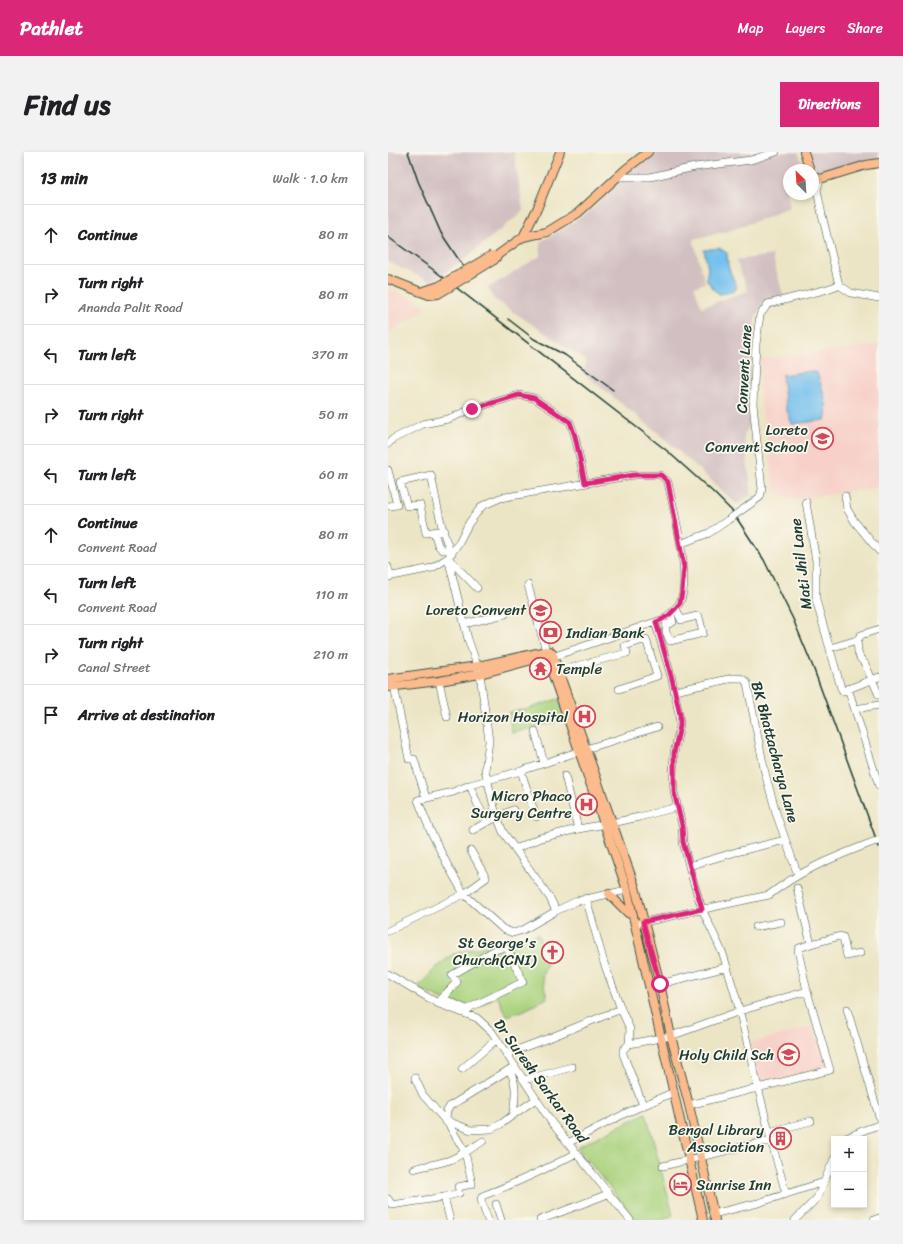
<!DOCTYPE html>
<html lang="en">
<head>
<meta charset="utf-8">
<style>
  body { margin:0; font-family:Sriracha,sans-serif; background:#f2f2f2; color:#202124 }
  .controls { position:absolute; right:12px; bottom:12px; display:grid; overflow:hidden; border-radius:0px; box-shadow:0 2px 6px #0003 }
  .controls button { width:36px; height:36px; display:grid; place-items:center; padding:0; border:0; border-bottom:1px solid #e0e0e0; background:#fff; color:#202124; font:20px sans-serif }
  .compass { position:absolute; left:395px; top:12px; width:36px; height:36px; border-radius:50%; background:#fff; box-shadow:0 2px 6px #0003; rotate:335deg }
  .stop { position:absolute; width:12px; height:12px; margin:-9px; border:3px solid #db2777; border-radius:50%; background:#fff }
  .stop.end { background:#db2777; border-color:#fff; box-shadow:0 1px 4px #0008 }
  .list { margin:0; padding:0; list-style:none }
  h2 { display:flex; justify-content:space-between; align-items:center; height:52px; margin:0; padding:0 16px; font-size:17px }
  h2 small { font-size:13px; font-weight:400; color:#757577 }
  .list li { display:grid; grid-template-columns:26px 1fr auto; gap:12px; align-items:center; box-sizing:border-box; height:60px; padding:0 16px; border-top:1px solid #e0e0e0 }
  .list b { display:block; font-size:15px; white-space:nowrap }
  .list p { margin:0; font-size:13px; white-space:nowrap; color:#757577 }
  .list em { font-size:13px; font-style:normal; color:#757577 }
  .icon { flex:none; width:22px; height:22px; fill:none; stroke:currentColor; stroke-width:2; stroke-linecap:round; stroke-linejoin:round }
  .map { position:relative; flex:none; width:491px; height:1068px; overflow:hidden; border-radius:0px }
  header { display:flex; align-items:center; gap:24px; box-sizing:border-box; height:56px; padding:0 20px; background:#db2777; color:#fff }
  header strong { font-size:19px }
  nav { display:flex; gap:22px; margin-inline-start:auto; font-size:14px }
  .intro { display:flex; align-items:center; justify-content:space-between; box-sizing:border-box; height:96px; padding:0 24px }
  h1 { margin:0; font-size:28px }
  .button { padding:10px 18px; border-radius:0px; background:#db2777; color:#fff; font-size:14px; font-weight:700 }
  main { display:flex; gap:24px; padding:0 24px }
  aside { flex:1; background:#fff; border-radius:0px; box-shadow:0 2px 6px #0003 }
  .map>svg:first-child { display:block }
  .built { fill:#f7d1c9 }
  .industrial { fill:#d2bfc1 }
  .green { fill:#aad37f; stroke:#64885a }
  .water { fill:#74c0ed; stroke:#4a7e90 }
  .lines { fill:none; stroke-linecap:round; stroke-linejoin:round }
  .minor-casing { stroke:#3e564a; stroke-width:8 }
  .major-casing { stroke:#3e564a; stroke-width:10 }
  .minor { stroke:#fff; stroke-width:7 }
  .major { stroke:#fbbb8d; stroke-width:8 }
  .rail { stroke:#1f3d34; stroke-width:1.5 }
  .minor-bridge-casing { stroke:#3e564a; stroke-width:8; stroke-linecap:butt }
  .major-bridge-casing { stroke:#3e564a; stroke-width:10; stroke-linecap:butt }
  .minor-bridge { stroke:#fff; stroke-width:7 }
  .major-bridge { stroke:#fbbb8d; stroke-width:8 }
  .route { stroke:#db2777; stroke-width:5 }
  .labels { text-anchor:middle; stroke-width:3.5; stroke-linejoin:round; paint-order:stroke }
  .street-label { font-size:15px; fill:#1f3d34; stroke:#fbf7ec }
  .poi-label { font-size:15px; fill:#1f3d34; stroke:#fbf7ec; text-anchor:end }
</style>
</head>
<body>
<header>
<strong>Pathlet</strong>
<nav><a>Map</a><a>Layers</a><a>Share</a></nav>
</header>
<div class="intro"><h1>Find us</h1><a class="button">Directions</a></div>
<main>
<aside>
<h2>13 min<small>Walk · 1.0 km</small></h2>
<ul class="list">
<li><svg class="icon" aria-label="ahead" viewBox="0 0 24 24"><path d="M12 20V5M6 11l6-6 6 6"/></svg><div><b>Continue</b></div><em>80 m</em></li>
<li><svg class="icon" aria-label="right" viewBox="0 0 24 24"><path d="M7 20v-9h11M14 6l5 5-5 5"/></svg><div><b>Turn right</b><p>Ananda Palit Road</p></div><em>80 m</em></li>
<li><svg class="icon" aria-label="left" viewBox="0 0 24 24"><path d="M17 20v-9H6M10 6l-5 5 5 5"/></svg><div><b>Turn left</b></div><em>370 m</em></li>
<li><svg class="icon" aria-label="right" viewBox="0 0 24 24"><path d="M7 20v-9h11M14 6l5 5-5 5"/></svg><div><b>Turn right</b></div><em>50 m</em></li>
<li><svg class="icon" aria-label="left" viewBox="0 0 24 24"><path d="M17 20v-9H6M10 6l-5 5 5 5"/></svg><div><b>Turn left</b></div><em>60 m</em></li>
<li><svg class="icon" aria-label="ahead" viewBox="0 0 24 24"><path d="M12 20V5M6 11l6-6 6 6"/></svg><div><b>Continue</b><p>Convent Road</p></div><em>80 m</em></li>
<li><svg class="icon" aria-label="left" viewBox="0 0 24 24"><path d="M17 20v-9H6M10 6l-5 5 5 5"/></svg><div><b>Turn left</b><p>Convent Road</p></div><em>110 m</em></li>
<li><svg class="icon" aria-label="right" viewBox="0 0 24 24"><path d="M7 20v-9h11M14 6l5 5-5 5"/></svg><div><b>Turn right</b><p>Canal Street</p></div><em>210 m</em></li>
<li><svg class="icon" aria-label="arrive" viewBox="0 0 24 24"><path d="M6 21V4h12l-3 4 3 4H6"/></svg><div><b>Arrive at destination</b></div></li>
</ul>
</aside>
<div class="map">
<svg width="491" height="1068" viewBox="0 0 491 1068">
  <rect width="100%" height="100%" fill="#fbf7ec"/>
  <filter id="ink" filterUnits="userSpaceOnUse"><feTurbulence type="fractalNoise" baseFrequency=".025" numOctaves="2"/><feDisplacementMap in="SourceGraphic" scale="8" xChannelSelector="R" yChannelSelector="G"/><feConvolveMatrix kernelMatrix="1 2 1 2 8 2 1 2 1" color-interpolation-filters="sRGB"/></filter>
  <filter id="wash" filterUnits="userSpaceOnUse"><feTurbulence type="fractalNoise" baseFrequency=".012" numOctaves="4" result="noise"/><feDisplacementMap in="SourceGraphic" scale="16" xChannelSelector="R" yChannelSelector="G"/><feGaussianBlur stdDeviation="0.9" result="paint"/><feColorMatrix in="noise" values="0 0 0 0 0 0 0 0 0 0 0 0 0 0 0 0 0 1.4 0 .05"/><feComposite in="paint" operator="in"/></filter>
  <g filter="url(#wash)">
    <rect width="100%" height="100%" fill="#ece5c5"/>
    <path class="built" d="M0,136L40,154L23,167L0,181Z
      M491,193V335L408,348L387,340L371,239L373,207Z
      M426,874L439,916L372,932L363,891Z"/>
    <path class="industrial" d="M0,0H126L135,59L78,106L43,130L0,110Z
      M265,0H410L418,18H401V37L399,39L402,56L344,78L305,87L317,131L306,135L314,155L360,139L348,108L384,103L396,146L376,149L367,167L360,246L361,274L356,284L364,344L349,352L274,284L195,221L199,209L106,147L100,136L152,104V90L200,61L239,21Z
      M421,0H491V7H486L433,22L428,18Z"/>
    <path class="green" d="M170,547L178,567L124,581L121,560L140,557Z
      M150,782L159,811L154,825L159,846L137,858L119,864L109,844L81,860L29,836L48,816L65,802L119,788H133Z
      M258,961L285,1063L275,1068H248L189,995Z"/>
    <path class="water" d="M331,96L339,101L340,114L349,136L344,140L331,142L325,137L318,127L320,117L316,98Z
      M422,219L429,221C433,234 442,254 437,268L404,272L398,256L394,223Z"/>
  </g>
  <g filter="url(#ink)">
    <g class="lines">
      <defs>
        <path id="minor" d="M230,25H262L307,15L363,8L388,0
          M432,27L429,38L434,63L451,133
          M451,133L463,141L491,146
          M0,292L5,287L35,272L60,267L84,257L131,243L146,246L182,270L187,284L197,331
          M0,318L9,353L0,354
          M457,344L459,357L467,370L491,399
          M418,350L428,409V448L453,536L455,539L491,525
          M361,353L372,345L374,337L365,252L368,192L372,163L380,152L436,138L451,133
          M56,378L38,381L32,353L19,354L12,330L43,323C46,336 54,384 60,392V398L64,401
          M46,380L50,393L54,398H60
          M292,392L321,381L340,368
          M60,406L80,487L92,522L101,589L97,618L107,659L115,680L162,746L168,759
          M60,406L89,436
          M0,415L2,424
          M0,425L44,416L60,406L70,392L81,371L94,354L112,346L246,323H273L280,330C285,357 305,429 291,452C286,459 280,464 273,468L161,506
          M140,433L158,499
          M283,462L285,470L278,473V480L282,489L315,481L311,465L309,464L293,468L288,456
          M267,470L284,527L291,563L292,574L286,601L285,623L286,640L294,673L295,690L303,722L314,757L335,802L349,849L383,988L398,1042
          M76,472L117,462
          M469,488L470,500L472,506L477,512L491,543
          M442,496L469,488L473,483L491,477
          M170,519L239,501L237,494L258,487L269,524L231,537
          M51,529L59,565
          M6,534L21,607H26L38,646
          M460,536L491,634
          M287,539L345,526C351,526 355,525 359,531L377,621L389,664L410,723
          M467,557L491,553
          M147,579L156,611
          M133,619L148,665
          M177,624L190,677
          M82,633L89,651L99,670
          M85,678L99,670L125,658
          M127,697L152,686L190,677L224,671L251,665L289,655
          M301,714L348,700L397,688
          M409,736L423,792L411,796L410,798L419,839
          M239,738L189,749L168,759L135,778L125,781L115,777L76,742L60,714L42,678L30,648L65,640L82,633L133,619L198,597L269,575
          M198,746L216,811L233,857L242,877L241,892L283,884L352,859L419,839L442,918L301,953
          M247,772L381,743C414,717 447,705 485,690
          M368,775L393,770
          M0,779L76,742L98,726L83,699
          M423,792L452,784L455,785L459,804L472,801
          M0,822L51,852L89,866L104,880L164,971L242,1068
          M272,832L339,815
          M54,846L80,858
          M49,851L69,830L64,823L107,798L114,796H119L135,830L83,855L76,861
          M459,857L491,964
          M241,892L235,898V902L255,953
          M118,902L161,886L233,857
          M127,914L62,954L59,959L58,966L62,970L83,978L103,977L113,972L125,963L148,947
          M74,917L109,887
          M121,918C130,932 127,946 125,963
          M27,926L35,943L61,973L77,1000L84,1032L70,1035
          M136,928L184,915
          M381,980L423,969
          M456,987L479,977L491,973
          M180,991L238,961L286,940
          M275,1014L383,988
          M26,1017C38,1013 51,1012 62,1008C74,1003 84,996 95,989
          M56,1045L62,1068
          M0,1047L4,1053L56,1045L71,1041
          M108,1052L113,1068
          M325,1062L370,1051L436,1030
          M100,1068L93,1048L94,1044C127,1032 158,1017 189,1001
          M152,1068L220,1042
          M407,1068L429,1046L446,1007
          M486,1068L491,1066"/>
        <path id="major" d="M416,0L422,18
          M425,24L432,27L478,13L491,11
          M135,85L159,80L190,61L238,17L260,0
          M106,108L111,102L135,85L149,57L172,0
          M0,127L33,140
          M0,527L90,514L158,499H162L164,501L247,735L272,832L283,884L301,953L327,1068
          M0,535L51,529L92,522L155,505L159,506L239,738L315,1068
          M221,742L240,761L245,763"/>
      </defs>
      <use href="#minor" class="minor-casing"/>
      <use href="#major" class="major-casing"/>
      <use href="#minor" class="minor"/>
      <use href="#major" class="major"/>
      <path class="rail" d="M20,0L30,29L53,81L75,114
        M0,85L47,119L278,298L325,340L344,359L376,408L405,467L425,515L491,695
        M120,167L146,187L177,203L225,238"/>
      <defs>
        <path id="minor-bridge" d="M340,368L361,353
          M485,690L491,689"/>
        <path id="major-bridge" d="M33,140L41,143L50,142L106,108
          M33,140L51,134L104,103"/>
      </defs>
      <use href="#minor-bridge" class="minor-bridge-casing"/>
      <use href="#major-bridge" class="major-bridge-casing"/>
      <use href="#minor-bridge" class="minor-bridge"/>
      <use href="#major-bridge" class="major-bridge"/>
    </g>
  </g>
  <g class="lines" filter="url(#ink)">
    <path class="route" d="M84,257L131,243L146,246L182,270L187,284L197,331L246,323H273L280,330L296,415L294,440L292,451L287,457L281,463L273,468L268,470L284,527L292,563V574L286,601V640L294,673L295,690L314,757L255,770L272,832"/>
  </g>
  <defs>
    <symbol id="school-ring" viewBox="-11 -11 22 22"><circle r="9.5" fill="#fbf7ec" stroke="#d1495b" stroke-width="1.5"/><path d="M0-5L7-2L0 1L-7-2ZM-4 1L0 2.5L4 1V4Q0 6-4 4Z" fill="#d1495b"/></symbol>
    <symbol id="bank-ring" viewBox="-11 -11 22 22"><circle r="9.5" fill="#fbf7ec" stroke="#d1495b" stroke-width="1.5"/><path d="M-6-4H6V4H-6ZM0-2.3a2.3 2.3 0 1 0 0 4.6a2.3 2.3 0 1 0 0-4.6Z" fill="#d1495b"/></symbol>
    <symbol id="temple-ring" viewBox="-11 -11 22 22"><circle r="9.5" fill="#fbf7ec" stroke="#d1495b" stroke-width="1.5"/><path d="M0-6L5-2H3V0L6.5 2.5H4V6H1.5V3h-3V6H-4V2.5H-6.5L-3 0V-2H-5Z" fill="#d1495b"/></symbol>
    <symbol id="hospital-ring" viewBox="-11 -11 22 22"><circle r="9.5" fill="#fbf7ec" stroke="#d1495b" stroke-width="1.5"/><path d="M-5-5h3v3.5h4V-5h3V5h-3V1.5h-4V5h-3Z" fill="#d1495b"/></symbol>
    <symbol id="church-ring" viewBox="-11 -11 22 22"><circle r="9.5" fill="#fbf7ec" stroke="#d1495b" stroke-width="1.5"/><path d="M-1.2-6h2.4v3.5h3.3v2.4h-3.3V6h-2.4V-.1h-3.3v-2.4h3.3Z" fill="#d1495b"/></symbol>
    <symbol id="building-ring" viewBox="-11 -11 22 22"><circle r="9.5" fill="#fbf7ec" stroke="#d1495b" stroke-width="1.5"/><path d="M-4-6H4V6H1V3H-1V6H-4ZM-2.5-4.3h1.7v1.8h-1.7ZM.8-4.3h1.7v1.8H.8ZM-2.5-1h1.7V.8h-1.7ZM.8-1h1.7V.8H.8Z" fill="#d1495b"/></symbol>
    <symbol id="hotel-ring" viewBox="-11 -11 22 22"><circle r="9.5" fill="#fbf7ec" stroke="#d1495b" stroke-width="1.5"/><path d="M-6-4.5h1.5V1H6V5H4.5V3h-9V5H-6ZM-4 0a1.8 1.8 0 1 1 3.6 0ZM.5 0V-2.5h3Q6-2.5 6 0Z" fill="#d1495b"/></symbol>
  </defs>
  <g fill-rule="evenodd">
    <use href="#school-ring" x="422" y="274" width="25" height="25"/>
    <use href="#school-ring" x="140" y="446" width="25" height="25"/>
    <use href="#bank-ring" x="150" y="468" width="25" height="25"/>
    <use href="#temple-ring" x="140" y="504" width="25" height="25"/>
    <use href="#hospital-ring" x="184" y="552" width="25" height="25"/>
    <use href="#hospital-ring" x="186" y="640" width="25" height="25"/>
    <use href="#church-ring" x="152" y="788" width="25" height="25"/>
    <use href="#school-ring" x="388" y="890" width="25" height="25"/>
    <use href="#building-ring" x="380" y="974" width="25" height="25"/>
    <use href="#hotel-ring" x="280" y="1020" width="25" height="25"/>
  </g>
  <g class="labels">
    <g class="street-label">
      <text transform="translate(356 217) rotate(-87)" y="5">Convent Lane</text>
      <text transform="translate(413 412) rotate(-97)" y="5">Mati Jhil Lane</text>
      <text transform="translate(387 600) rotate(75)" y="5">BK Bhattacharya Lane</text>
      <text transform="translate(153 929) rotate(54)" y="5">Dr Suresh Sarkar Road</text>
    </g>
    <g class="poi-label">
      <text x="420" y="283">Loreto<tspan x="420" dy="17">Convent School</tspan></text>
      <text x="138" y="463">Loreto Convent</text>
      <text x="178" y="486" text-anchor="start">Indian Bank</text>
      <text x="168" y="522" text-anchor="start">Temple</text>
      <text x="180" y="570">Horizon Hospital</text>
      <text x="184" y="649">Micro Phaco<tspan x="184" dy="17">Surgery Centre</tspan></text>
      <text x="148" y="796">St George's<tspan x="148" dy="17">Church(CNI)</tspan></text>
      <text x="386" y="908">Holy Child Sch</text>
      <text x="376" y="983">Bengal Library<tspan x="376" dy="17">Association</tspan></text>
      <text x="308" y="1038" text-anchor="start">Sunrise Inn</text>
    </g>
  </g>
</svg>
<div class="controls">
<button>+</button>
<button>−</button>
</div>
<svg class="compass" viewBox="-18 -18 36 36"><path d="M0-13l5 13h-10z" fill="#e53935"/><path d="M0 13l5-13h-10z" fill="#757577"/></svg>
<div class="stop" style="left:272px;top:832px"></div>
<div class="stop end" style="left:84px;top:257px"></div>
</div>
</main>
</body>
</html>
